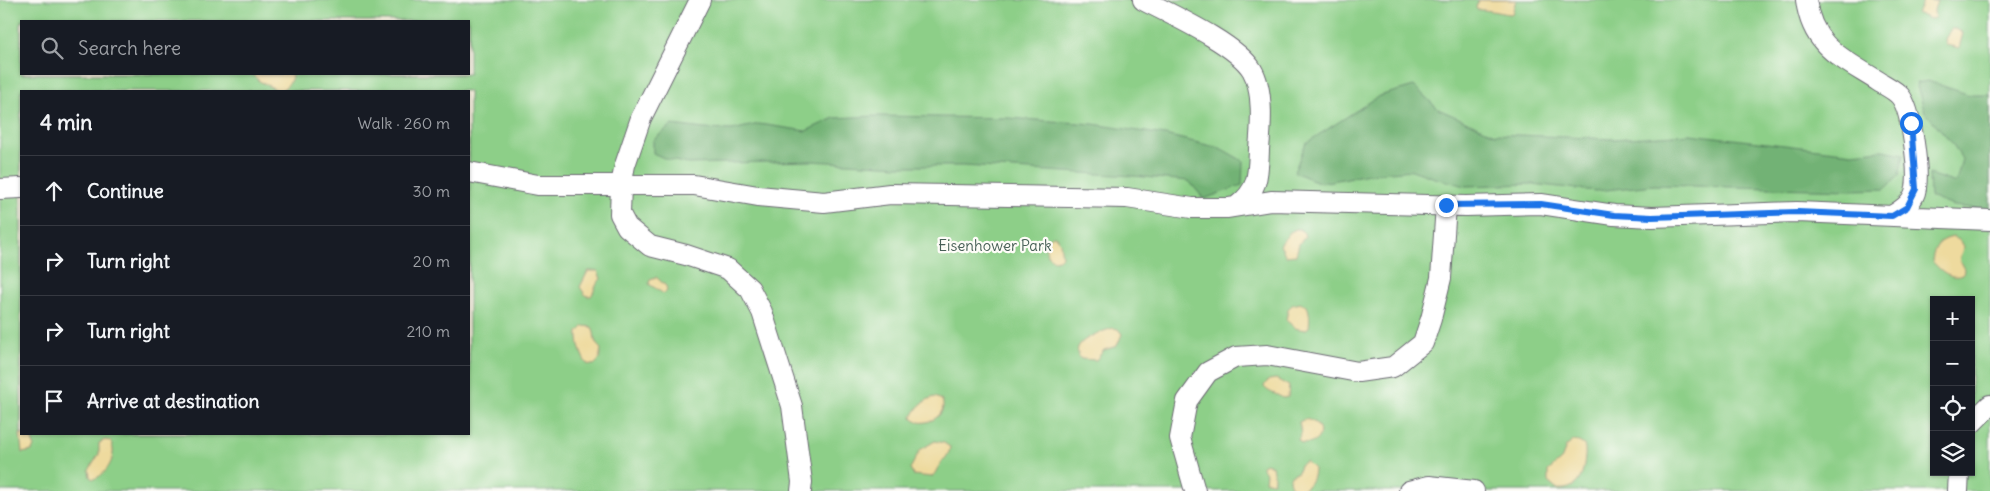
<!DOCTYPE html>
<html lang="en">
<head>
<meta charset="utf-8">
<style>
  body { margin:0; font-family:Delius,sans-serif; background:#20242c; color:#f1f3f6 }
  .controls { position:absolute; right:15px; bottom:15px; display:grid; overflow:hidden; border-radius:0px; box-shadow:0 1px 4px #0004 }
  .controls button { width:45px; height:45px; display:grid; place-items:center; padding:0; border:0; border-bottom:1px solid #363941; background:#171b24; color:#f1f3f6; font:25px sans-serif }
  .stop { position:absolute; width:15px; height:15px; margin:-11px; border:4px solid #1a73e8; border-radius:50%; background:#fff }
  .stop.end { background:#1a73e8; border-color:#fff; box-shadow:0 1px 5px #0008 }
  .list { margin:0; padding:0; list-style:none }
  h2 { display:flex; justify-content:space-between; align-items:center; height:65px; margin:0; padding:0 20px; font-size:21px }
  h2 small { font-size:16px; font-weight:400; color:#9ea1a6 }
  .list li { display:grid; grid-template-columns:32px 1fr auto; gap:15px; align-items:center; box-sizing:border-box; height:70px; padding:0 20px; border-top:1px solid #363941 }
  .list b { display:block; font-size:19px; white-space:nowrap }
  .list em { font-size:16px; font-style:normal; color:#9ea1a6 }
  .icon { flex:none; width:28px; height:28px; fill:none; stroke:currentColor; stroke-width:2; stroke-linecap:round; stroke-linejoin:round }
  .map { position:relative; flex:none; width:1990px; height:491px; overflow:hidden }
  .search { position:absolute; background:#171b24; box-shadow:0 1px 4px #0004; left:20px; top:20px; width:450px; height:55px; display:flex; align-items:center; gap:12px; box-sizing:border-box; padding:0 18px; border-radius:0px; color:#9ea1a6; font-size:19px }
  .panel { position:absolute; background:#171b24; box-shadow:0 1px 4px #0004; left:20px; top:90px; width:450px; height:345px; border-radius:0px }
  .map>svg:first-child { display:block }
  .green { fill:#8dcf88; stroke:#587862; fill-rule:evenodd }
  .forest { fill:#72b274; stroke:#4a6a58 }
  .sand { fill:#eeda9e; stroke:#887e6c }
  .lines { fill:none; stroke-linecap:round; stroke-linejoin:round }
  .minor-casing { stroke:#6c6973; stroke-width:22 }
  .minor { stroke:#fff; stroke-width:20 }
  .route { stroke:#1a73e8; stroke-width:6 }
  .labels { text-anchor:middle; stroke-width:4.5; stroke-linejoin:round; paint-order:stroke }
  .park-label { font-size:15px; fill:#475f56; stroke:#fdfcf7 }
</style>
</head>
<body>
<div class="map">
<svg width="1990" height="491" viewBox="0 0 1990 491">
  <rect width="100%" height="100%" fill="#fdfcf7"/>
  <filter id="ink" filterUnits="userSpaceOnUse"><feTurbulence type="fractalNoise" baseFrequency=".02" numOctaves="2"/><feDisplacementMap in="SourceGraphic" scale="10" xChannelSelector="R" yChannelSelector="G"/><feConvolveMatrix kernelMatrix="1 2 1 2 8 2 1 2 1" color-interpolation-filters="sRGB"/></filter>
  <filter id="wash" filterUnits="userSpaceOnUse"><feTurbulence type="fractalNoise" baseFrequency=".0096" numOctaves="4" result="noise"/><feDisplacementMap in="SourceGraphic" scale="20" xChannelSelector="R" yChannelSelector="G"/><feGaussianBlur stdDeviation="1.12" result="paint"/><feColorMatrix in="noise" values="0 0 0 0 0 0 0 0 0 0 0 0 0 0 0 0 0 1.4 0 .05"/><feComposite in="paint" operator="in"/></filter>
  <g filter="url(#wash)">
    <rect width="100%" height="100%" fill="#f6eedc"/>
    <path class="green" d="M0,0H1990V491H0ZM21,21H469V74H21ZM21,91H469V434H21ZM1934,300H1971V472H1934Z"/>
    <path class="forest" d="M1928,81L1970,95H1990V210L1953,206L1930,197L1929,174L1956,183L1962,159L1952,143L1925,112L1916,83Z
      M1414,86L1438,109L1495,134L1613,139L1690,134L1852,153L1883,150L1904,154L1899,176L1885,189L1851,190L1654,185L1596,191L1532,184L1466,186L1438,179L1412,170L1369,174L1321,183L1294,172L1306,143L1379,96Z
      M876,116L1008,118L1093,124L1165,135L1220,148L1243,161L1242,185L1204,199L1189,181L1133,176L963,166H899L811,161L688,164L666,159L653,153V140L672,125L704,129L732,130L759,124L806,131L834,118Z"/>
    <path class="sand" d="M1479,0H1516L1512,14C1501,14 1489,9 1477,10L1476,7Z
      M1923,0L1937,1L1934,10L1935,18L1930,19L1916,13L1920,7Z
      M1951,29H1956L1963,33L1959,48L1946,45L1945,39Z
      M252,74H292C292,82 286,88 279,91L259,81Z
      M1296,229H1300L1304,233L1305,237L1299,244L1296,255L1286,256L1280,245L1290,232Z
      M1055,236L1060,242L1062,256L1059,259L1054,260L1047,255L1045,244L1050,237Z
      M1953,237L1961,241L1964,247C1959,260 1957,257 1964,269L1963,275C1950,280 1940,270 1932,261C1934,246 1939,240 1953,237Z
      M588,271H598L601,279C595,284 595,291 591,296H586L580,287Z
      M656,277L666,286L667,291L664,294L649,284L650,279Z
      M1300,303L1307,306C1310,312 1310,321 1309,327L1305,330L1295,328L1286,320L1288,309L1292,305Z
      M584,326L592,327C597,337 591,340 601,349L599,360L594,365L587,364C581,356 577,342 578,332Z
      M1113,328L1118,329L1122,334L1117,346L1104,350L1096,360L1081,359C1066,342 1101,332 1113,328Z
      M1276,379L1289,386L1288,397L1283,398C1277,394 1269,393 1264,387L1265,384L1269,380Z
      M935,397L942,400C949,418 920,429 912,418C915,408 925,399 935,397Z
      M1305,419C1328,423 1322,448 1301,443L1298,440L1301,434L1299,422Z
      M20,434H30L34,446L32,451L22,453Z
      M105,440L110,441C119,454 107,476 93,479L90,477L89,470L99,454V443Z
      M935,441L944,443L950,447C949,457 944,458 939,466C936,470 936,473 932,477L913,475L910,469L920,450Z
      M1573,441L1579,442L1584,445C1586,451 1585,457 1584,464C1582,481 1574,491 1556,489L1548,482V471L1561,460L1566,447Z
      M1306,461L1314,469C1314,478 1309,489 1298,490L1291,486L1289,480L1291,475L1298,472L1300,465Z
      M1266,463L1272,466L1274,477L1273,482L1265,481L1266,473L1262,468V465Z"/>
  </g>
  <g filter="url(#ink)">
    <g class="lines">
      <defs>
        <path id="minor" d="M700,0L641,118L625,165L621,185L620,214L627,227L650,246L686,255L728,269L750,289L762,312L792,406L802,482L801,491
          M1143,0C1172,15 1236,44 1252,70C1264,90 1261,127 1259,149C1258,174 1259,190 1237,206
          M1806,0C1812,47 1842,58 1878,81C1884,85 1895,90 1900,96C1912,110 1919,170 1916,188C1914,202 1903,209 1892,216
          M469,172L538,185H694L758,196L824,202L890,194L1127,198L1192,208H1228L1271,201L1466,206L1541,204L1614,215L1652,217L1797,212L1990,220
          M0,189L21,188
          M1971,424L1990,405
          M1195,491L1180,438L1187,401L1208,372L1236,357L1267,355L1358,372L1393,367L1423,343L1431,319L1441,278L1446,205
          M1409,491L1429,486L1474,491
          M1958,491L1959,472"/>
      </defs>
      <use href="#minor" class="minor-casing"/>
      <use href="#minor" class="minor"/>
    </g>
  </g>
  <g class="lines" filter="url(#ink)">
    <path class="route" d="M1446,205L1541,204L1614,215L1652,217L1797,212L1892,216L1907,207L1916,189L1911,123"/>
  </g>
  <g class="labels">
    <g class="park-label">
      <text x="995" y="251">Eisenhower Park</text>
    </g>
  </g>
</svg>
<div class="controls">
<button>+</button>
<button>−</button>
<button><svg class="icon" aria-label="locate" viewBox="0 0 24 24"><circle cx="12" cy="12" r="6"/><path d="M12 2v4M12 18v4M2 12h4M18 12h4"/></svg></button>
<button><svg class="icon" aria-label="layers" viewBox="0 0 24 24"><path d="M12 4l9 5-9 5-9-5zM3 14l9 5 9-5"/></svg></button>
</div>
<div class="stop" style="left:1911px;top:123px"></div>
<div class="stop end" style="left:1446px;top:205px"></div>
<div class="search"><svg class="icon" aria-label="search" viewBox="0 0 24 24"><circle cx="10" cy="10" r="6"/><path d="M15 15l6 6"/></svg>Search here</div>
<section class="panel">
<h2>4 min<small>Walk · 260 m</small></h2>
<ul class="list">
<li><svg class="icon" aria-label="ahead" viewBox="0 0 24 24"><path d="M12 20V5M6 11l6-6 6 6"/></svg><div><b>Continue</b></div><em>30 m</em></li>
<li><svg class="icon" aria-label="right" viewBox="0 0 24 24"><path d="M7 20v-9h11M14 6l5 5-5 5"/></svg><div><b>Turn right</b></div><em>20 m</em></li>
<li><svg class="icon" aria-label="right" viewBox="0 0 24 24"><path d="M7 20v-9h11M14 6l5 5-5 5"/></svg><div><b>Turn right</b></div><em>210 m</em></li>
<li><svg class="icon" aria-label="arrive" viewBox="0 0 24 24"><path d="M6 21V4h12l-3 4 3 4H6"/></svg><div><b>Arrive at destination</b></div></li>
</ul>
</section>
</div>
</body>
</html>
